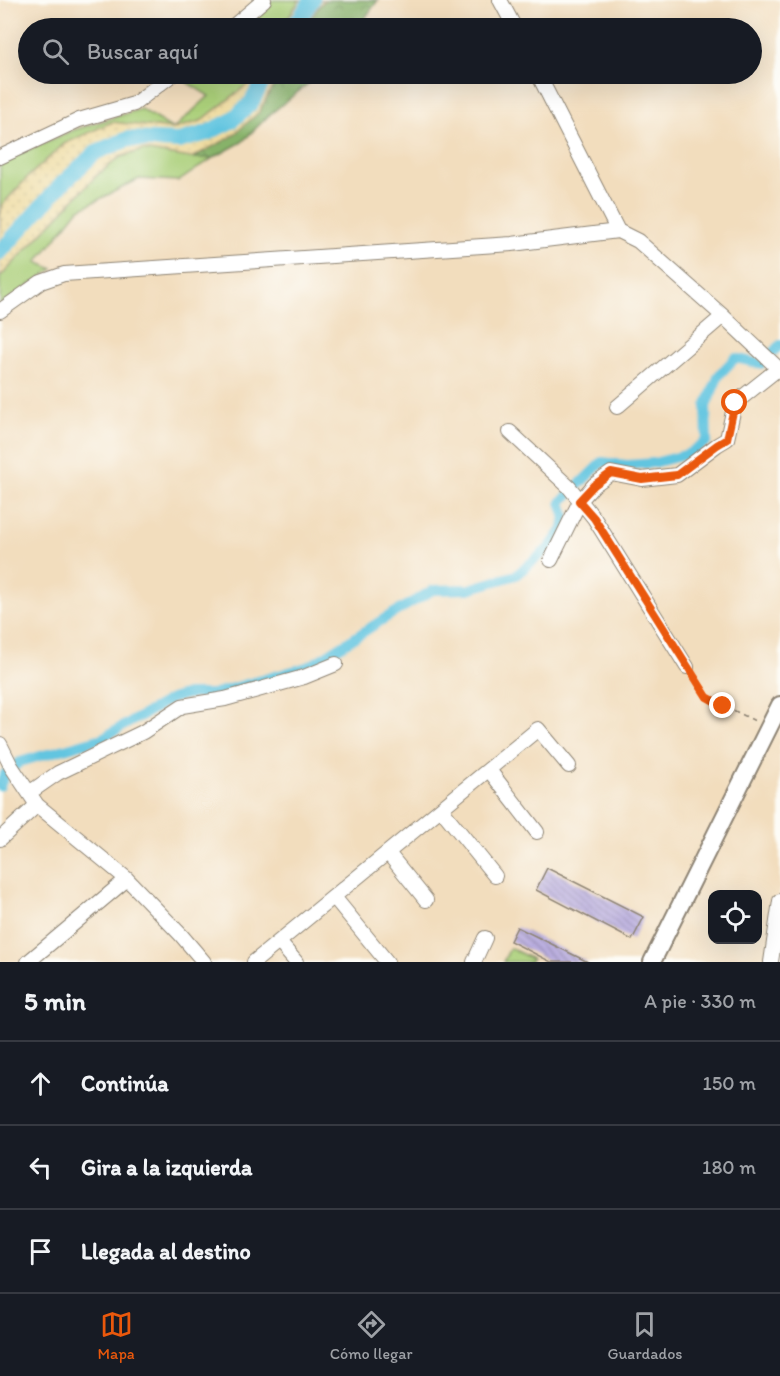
<!DOCTYPE html>
<html lang="es">
<head>
<meta charset="utf-8">
<style>
  body { margin:0; font-family:Itim,sans-serif; background:#20242c; color:#f1f3f6 }
  .controls { position:absolute; right:18px; bottom:18px; display:grid; overflow:hidden; border-radius:12px; box-shadow:0 6px 24px #0002 }
  .controls button { width:54px; height:54px; display:grid; place-items:center; padding:0; border:0; border-bottom:2px solid #363941; background:#171b24; color:#f1f3f6; font:30px sans-serif }
  .stop { position:absolute; width:18px; height:18px; margin:-14px; border:4px solid #ea580c; border-radius:50%; background:#fff }
  .stop.end { background:#ea580c; border-color:#fff; box-shadow:0 2px 6px #0008 }
  .list { margin:0; padding:0; list-style:none }
  h2 { display:flex; justify-content:space-between; align-items:center; height:78px; margin:0; padding:0 24px; font-size:26px }
  h2 small { font-size:20px; font-weight:400; color:#9ea1a6 }
  .list li { display:grid; grid-template-columns:39px 1fr auto; gap:18px; align-items:center; box-sizing:border-box; height:84px; padding:0 24px; border-top:2px solid #363941 }
  .list b { display:block; font-size:22px; white-space:nowrap }
  .list em { font-size:20px; font-style:normal; color:#9ea1a6 }
  .icon { flex:none; width:33px; height:33px; fill:none; stroke:currentColor; stroke-width:2; stroke-linecap:round; stroke-linejoin:round }
  .map { position:relative; flex:none; width:780px; height:962px; overflow:hidden }
  .search { position:absolute; background:#171b24; box-shadow:0 6px 24px #0002; left:18px; right:18px; top:18px; height:66px; display:flex; align-items:center; gap:15px; box-sizing:border-box; padding:0 21px; border-radius:33px; color:#9ea1a6; font-size:22px }
  .sheet { height:330px; background:#171b24 }
  nav { display:flex; justify-content:space-around; align-items:center; box-sizing:border-box; height:84px; border-top:2px solid #363941; background:#171b24; font-size:16px; color:#9ea1a6 }
  nav a { display:grid; justify-items:center; gap:3px }
  nav .on { color:#ea580c }
  .map>svg:first-child { display:block }
  .green { fill:#aacf79; stroke:#6a7d52; stroke-width:1.5 }
  .forest { fill:url(#forest-crowns); stroke:#596e4a; stroke-width:1.5 }
  .sand { fill:url(#sand-dots); stroke:#8c8264; stroke-width:1.5 }
  .lines { fill:none; stroke-linecap:round; stroke-linejoin:round }
  .canal { stroke:#62c5e0; stroke-width:10 }
  .river { stroke:#62c5e0; stroke-width:16 }
  .building { fill:url(#building-back-hatch) }
  .minor-casing { stroke:#8e8474; stroke-width:16 }
  .major-casing { stroke:#8e8474; stroke-width:20 }
  .path { stroke:#8e8474; stroke-width:1.5; stroke-dasharray:4.5 4.5; stroke-linecap:butt }
  .minor { stroke:#fff; stroke-width:14 }
  .major { stroke:#fff; stroke-width:16 }
  .route { stroke:#ea580c; stroke-width:8 }
</style>
</head>
<body>
<div class="map">
<svg width="780" height="962" viewBox="0 0 780 962">
  <defs>
    <pattern id="forest-crowns" width="20" height="18" patternUnits="userSpaceOnUse" patternTransform="scale(1.5)"><rect width="20" height="18" fill="#87b269"/><path d="M2 6a3 3 0 1 1 6 0M12 15a3 3 0 1 1 6 0" fill="none" stroke="#6f9157"/></pattern>
    <pattern id="sand-dots" width="8" height="8" patternUnits="userSpaceOnUse" patternTransform="scale(1.5)"><rect width="8" height="8" fill="#eeda9e"/><path d="M2 2h.1M6 6h.1" fill="none" stroke="#cb8" stroke-width="1.8" stroke-linecap="round"/></pattern>
    <pattern id="building-back-hatch" width="6" height="6" patternUnits="userSpaceOnUse" patternTransform="scale(1.5)"><rect width="6" height="6" fill="#b8acde"/><path d="M-1 5l2 2M0 0l6 6M5-1l2 2" fill="none" stroke="#968cb4"/></pattern>
  </defs>
  <rect width="100%" height="100%" fill="#fdfcf7"/>
  <filter id="ink" filterUnits="userSpaceOnUse"><feTurbulence type="fractalNoise" baseFrequency=".0167" numOctaves="2"/><feDisplacementMap in="SourceGraphic" scale="12" xChannelSelector="R" yChannelSelector="G"/><feConvolveMatrix kernelMatrix="1 2 1 2 8 2 1 2 1" color-interpolation-filters="sRGB"/></filter>
  <filter id="wash" filterUnits="userSpaceOnUse"><feTurbulence type="fractalNoise" baseFrequency=".008" numOctaves="4" result="noise"/><feDisplacementMap in="SourceGraphic" scale="24" xChannelSelector="R" yChannelSelector="G"/><feGaussianBlur stdDeviation="1.35" result="paint"/><feColorMatrix in="noise" values="0 0 0 0 0 0 0 0 0 0 0 0 0 0 0 0 0 1.4 0 .05"/><feComposite in="paint" operator="in"/></filter>
  <g filter="url(#wash)">
    <rect width="100%" height="100%" fill="#f2ddbd"/>
    <path class="green" d="M273,0H300L281,28H239Z
      M185,74H256L252,81L201,121L173,129L154,127L64,144L28,177L2,205L0,218V162L74,130L141,109L173,129L209,96L180,78Z
      M279,74H320L269,115L242,142L213,158L179,181L139,179L78,210L37,262L53,269L0,305V277L97,175L120,157L143,150L191,158L259,112Z
      M510,948L532,959L531,962H503Z"/>
    <path class="forest" d="M325,0H378L358,28H304L319,6Z
      M279,74H320L269,115L242,142L213,158H191L231,137L259,112Z"/>
    <path class="sand" d="M300,0H325L319,6L304,28H281Z
      M256,74H279L259,112L231,137L191,158L143,150L120,157L97,175L0,277V218L2,205L28,177L64,144L112,122L173,129L201,121L252,81Z"/>
    <g class="lines">
      <path class="canal" d="M773,352L780,345
        M0,786L5,774L20,762L102,738L171,699L187,694H212L310,666L387,617L433,590L469,589L516,575L549,548L563,529L565,515L561,502L602,462L627,465L654,463L688,454L707,441L706,406L719,375L735,358L761,364"/>
      <path class="river" d="M293,28L312,0
        M0,252L62,184L96,152L128,139L179,141L207,133L231,121L251,103L267,74"/>
    </g>
    <g id="blocks">
      <path class="building" d="M547,868L644,917L632,940L536,890Z
        M517,927L588,962H551L510,941Z"/>
    </g>
  </g>
  <g filter="url(#ink)">
    <use href="#blocks" fill-opacity="0" stroke="#8e8474" stroke-width="1.5"/>
    <g class="lines">
      <defs>
        <path id="minor" d="M500,0L515,28
          M231,28L264,0
          M538,74L618,231
          M0,157L79,120L134,104L173,74
          M0,311L41,282L64,274L512,244L618,231L638,241L723,316L780,370
          M617,407L723,316
          M510,432L569,487L594,518L687,667
          M551,560L580,501L594,485L611,473L642,479L677,475L717,445L727,439L735,403L779,368
          M0,744L11,766L37,805L127,879L181,935L204,962
          M489,770L537,832
          M29,793L58,773L143,732L182,706L225,699L304,677L336,664
          M441,809L495,876
          M0,839L37,805
          M388,853L426,900
          M334,897L387,962
          M279,942L296,962
          M28,962L127,879
          M254,962L538,729L569,766
          M474,962L485,938
          M771,962L780,901"/>
        <path id="major" d="M652,962L780,705"/>
      </defs>
      <use href="#minor" class="minor-casing"/>
      <use href="#major" class="major-casing"/>
      <path class="path" d="M694,677L707,697L757,722"/>
      <use href="#minor" class="minor"/>
      <use href="#major" class="major"/>
    </g>
  </g>
  <g class="lines" filter="url(#ink)">
    <path class="route" d="M723,706L707,697L594,518L579,501L594,485L611,473L642,479L677,475L717,445L727,439L735,403"/>
  </g>
</svg>
<div class="controls">
<button><svg class="icon" aria-label="locate" viewBox="0 0 24 24"><circle cx="12" cy="12" r="6"/><path d="M12 2v4M12 18v4M2 12h4M18 12h4"/></svg></button>
</div>
<div class="stop" style="left:735px;top:403px"></div>
<div class="stop end" style="left:723px;top:706px"></div>
<div class="search"><svg class="icon" aria-label="search" viewBox="0 0 24 24"><circle cx="10" cy="10" r="6"/><path d="M15 15l6 6"/></svg>Buscar aquí</div>
</div>
<section class="sheet">
<h2>5 min<small>A pie · 330 m</small></h2>
<ul class="list">
<li><svg class="icon" aria-label="ahead" viewBox="0 0 24 24"><path d="M12 20V5M6 11l6-6 6 6"/></svg><div><b>Continúa</b></div><em>150 m</em></li>
<li><svg class="icon" aria-label="left" viewBox="0 0 24 24"><path d="M17 20v-9H6M10 6l-5 5 5 5"/></svg><div><b>Gira a la izquierda</b></div><em>180 m</em></li>
<li><svg class="icon" aria-label="arrive" viewBox="0 0 24 24"><path d="M6 21V4h12l-3 4 3 4H6"/></svg><div><b>Llegada al destino</b></div></li>
</ul>
</section>
<nav>
<a class="on"><svg class="icon" aria-label="map" viewBox="0 0 24 24"><path d="M3 6l6-2 6 2 6-2v14l-6 2-6-2-6 2zM9 4v14M15 6v14"/></svg>Mapa</a>
<a><svg class="icon" aria-label="directions" viewBox="0 0 24 24"><path d="M12 3l9 9-9 9-9-9zM9 14v-3h6M13 9l2 2-2 2"/></svg>Cómo llegar</a>
<a><svg class="icon" aria-label="saved" viewBox="0 0 24 24"><path d="M7 4h10v16l-5-4-5 4z"/></svg>Guardados</a>
</nav>
</body>
</html>
